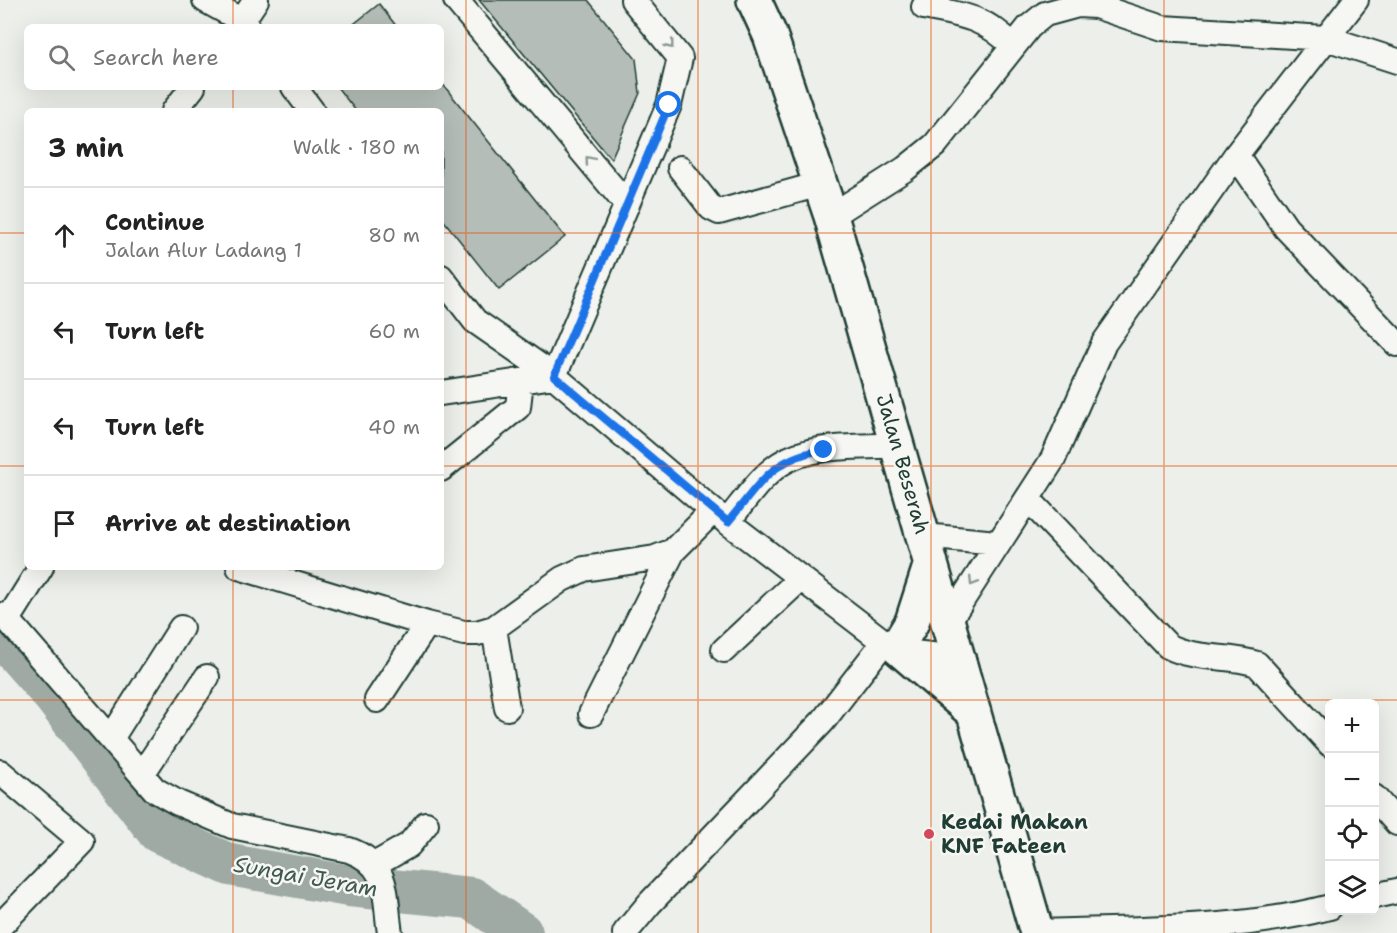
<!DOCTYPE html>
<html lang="en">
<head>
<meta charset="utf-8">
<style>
  body { margin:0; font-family:"Shantell Sans",sans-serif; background:#f2f2f2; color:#222 }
  .controls { position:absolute; right:18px; bottom:18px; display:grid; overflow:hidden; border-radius:9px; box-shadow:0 6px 24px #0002 }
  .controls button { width:54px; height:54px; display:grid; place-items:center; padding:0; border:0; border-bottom:2px solid #e0e0e0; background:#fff; color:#222; font:30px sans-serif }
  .stop { position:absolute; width:18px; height:18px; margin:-14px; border:4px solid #1a73e8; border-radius:50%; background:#fff }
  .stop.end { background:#1a73e8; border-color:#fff; box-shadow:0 2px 6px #0008 }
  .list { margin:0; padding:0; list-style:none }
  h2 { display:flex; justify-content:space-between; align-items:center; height:78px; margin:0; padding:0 24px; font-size:26px }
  h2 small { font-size:20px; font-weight:400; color:#767676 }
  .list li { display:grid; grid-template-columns:39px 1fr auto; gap:18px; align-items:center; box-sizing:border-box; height:96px; padding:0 24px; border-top:2px solid #e0e0e0 }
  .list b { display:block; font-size:22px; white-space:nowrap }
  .list p { margin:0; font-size:20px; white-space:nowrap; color:#767676 }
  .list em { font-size:20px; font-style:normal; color:#767676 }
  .icon { flex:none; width:33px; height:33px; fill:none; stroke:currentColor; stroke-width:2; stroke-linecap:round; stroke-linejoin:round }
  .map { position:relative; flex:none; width:1397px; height:933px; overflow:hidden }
  .search { position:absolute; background:#fff; box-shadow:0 6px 24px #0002; left:24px; top:24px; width:420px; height:66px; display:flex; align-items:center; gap:15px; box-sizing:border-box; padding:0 21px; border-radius:9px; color:#767676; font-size:22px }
  .panel { position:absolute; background:#fff; box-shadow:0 6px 24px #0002; left:24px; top:108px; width:420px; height:462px; border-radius:9px }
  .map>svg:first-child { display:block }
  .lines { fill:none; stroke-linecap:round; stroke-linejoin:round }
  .river { stroke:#9faaa4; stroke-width:42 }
  .building { fill:#b4bdb8; stroke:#1f3d34; stroke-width:1.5 }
  .minor-casing { stroke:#1f3d34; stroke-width:28 }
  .highway-casing { stroke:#1f3d34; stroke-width:38 }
  .minor { stroke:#f6f6f2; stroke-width:24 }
  .highway { stroke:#f6f6f2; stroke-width:33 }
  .oneway { stroke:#8a9a93 }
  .route { stroke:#1a73e8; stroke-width:8 }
  .grid { fill:none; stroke:#e8590c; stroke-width:1.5; stroke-opacity:0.55 }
  .poi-dot { fill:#d1495b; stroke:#f6f6f2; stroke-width:2 }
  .labels { text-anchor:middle; stroke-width:5; stroke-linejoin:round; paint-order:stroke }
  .street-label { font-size:21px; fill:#1f3d34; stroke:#f6f6f2 }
  .poi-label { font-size:21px; font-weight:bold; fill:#1f3d34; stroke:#f6f6f2; text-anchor:start }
  .water-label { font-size:22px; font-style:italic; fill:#3f5850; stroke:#f6f6f2 }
</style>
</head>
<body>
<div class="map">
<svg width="1397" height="933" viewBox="0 0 1397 933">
  <rect width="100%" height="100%" fill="#edefea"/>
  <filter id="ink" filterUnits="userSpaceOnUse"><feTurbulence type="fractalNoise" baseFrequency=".0167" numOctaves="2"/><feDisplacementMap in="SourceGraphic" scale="12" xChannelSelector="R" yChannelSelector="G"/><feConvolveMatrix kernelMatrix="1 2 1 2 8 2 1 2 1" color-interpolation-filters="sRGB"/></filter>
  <g filter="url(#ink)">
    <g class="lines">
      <path class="river" d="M0,635L53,695L158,832L230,865L349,886L471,898L522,933"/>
    </g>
    <path class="building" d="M479,0H588L636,59L640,93L611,159Z
      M379,4L397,27H350Z
      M441,82L565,237L499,290L441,217V111H356L337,87H441Z"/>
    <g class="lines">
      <defs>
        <path id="minor" d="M205,0L243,21L247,27
          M456,0L627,205
          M924,7C961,15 985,17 1012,45
          M238,27L256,0
          M294,87L312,111
          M174,111L193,87
          M1236,155L1286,228L1397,344
          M680,168L711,208L719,212L820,184
          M831,216L905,169L935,145L1029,27L1045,14L1078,5L1096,6L1162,28L1326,38L1397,61
          M441,277L475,321L554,376L713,511L884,642L913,653L959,658
          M441,393L554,376L669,105L680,58L633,0
          M441,469L518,407L521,381
          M1029,500L1168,646C1197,661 1227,654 1257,664L1330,744
          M727,522C743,503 760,477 780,464C812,443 861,448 898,445
          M924,536L997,543
          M239,567L427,624L464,633H477L494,628L562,579L584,569L655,558L673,551L713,511
          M0,615L8,620L155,790L178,803L232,826L349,850C391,865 384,895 390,933
          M8,620L41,567
          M948,622L1053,459L1104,343L1236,155L1356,0
          M494,628L507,708
          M724,650L800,579
          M377,700L427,624
          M591,714L673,551
          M112,737L181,628
          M0,772L82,841L0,926
          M142,774L207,677
          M1374,797L1397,823
          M376,864L409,845L426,824
          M1374,896L1397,891
          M1037,932C1134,928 1235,932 1330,907
          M625,933L649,904L823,721L884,642"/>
        <path id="highway" d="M754,0L770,35L831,216L1037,933
          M931,563L912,622L897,647L974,713"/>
      </defs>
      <use href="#minor" class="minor-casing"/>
      <use href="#highway" class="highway-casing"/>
      <use href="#minor" class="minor"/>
      <use href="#highway" class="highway"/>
    </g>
    <defs><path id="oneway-chevron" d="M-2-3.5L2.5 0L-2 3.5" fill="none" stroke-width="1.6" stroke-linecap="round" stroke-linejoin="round" transform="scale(1.5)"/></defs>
    <g class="oneway">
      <use href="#oneway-chevron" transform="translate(670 45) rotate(51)"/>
      <use href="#oneway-chevron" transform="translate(589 160) rotate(-130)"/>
      <use href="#oneway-chevron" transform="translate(973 582) rotate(122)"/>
    </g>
  </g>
  <g class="lines" filter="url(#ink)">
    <path class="route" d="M669,105L554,376L728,522C760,484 772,457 824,450"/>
  </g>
  <path class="grid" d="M233,0V27M466,0V933M698,0V933M931,0V933M1164,0V933M233,87V111M0,233H27M441,233H1397M0,466H27M441,466H1397M233,567V933M0,700H1397"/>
  <circle class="poi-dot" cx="929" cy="834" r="6"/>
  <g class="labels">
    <g class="street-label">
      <text transform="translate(903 464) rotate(74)" y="7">Jalan Beserah</text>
    </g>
    <g class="poi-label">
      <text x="941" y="829">Kedai Makan<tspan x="941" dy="24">KNF Fateen</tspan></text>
    </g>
    <g class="water-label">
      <text transform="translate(306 876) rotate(10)" y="8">Sungai Jeram</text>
    </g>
  </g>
</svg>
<div class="controls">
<button>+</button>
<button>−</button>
<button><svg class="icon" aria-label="locate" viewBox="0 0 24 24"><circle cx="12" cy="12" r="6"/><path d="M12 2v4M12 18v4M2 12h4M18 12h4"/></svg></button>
<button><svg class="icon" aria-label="layers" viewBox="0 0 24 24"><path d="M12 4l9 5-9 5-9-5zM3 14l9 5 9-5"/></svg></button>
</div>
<div class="stop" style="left:669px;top:105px"></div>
<div class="stop end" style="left:824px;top:450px"></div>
<div class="search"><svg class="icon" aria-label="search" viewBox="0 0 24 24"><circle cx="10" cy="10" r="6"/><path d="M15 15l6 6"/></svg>Search here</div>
<section class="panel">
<h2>3 min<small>Walk · 180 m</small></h2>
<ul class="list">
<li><svg class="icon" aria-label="ahead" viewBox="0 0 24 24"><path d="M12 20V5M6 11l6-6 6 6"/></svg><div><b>Continue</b><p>Jalan Alur Ladang 1</p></div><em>80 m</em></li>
<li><svg class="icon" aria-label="left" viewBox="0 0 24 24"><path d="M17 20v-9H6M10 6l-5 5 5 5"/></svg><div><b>Turn left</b></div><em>60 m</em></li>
<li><svg class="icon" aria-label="left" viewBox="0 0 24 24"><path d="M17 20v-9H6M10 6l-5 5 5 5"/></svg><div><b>Turn left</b></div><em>40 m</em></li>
<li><svg class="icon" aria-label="arrive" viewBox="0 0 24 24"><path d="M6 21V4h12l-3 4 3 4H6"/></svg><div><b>Arrive at destination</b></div></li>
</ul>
</section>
</div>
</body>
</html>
